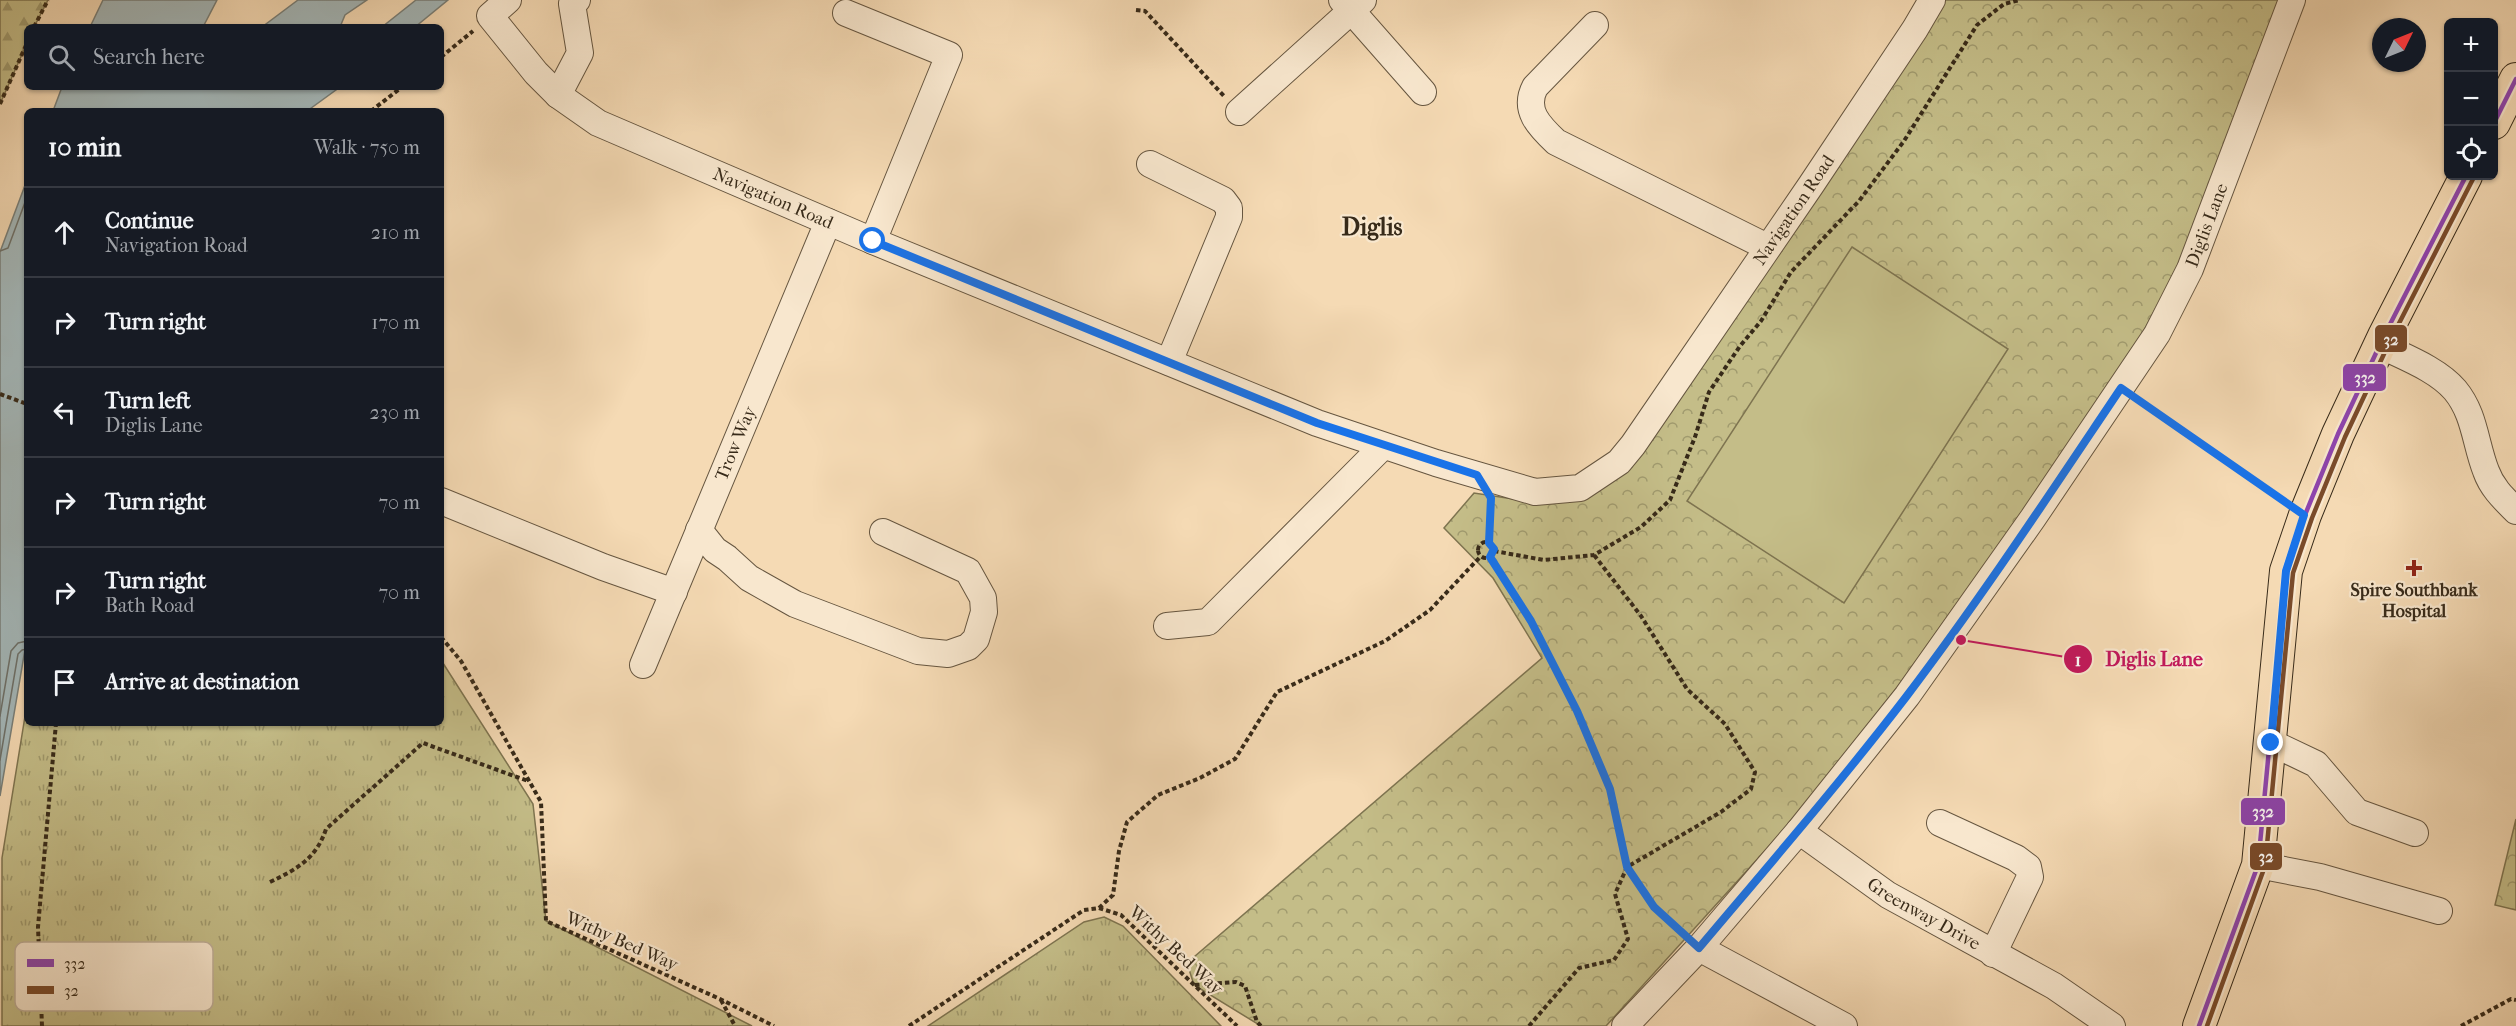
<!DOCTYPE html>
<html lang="en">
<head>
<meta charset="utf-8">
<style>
  body { margin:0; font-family:"IM FELL French Canon",serif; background:#20242c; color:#f1f3f6 }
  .controls { position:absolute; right:18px; top:18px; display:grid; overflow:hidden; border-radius:9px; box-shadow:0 2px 4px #0004 }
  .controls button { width:54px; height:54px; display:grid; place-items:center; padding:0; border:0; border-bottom:2px solid #363941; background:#171b24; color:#f1f3f6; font:30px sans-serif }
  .compass { position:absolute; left:2372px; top:18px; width:54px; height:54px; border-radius:50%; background:#171b24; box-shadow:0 2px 4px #0004; rotate:47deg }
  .stop { position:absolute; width:18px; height:18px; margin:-14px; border:4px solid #1a73e8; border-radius:50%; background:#fff }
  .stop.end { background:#1a73e8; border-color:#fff; box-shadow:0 2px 6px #0008 }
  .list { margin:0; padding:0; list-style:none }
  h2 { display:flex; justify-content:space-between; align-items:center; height:78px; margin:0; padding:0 24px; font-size:26px }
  h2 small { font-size:20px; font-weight:400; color:#9ea1a6 }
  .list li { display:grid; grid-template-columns:39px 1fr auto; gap:18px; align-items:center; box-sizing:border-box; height:90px; padding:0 24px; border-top:2px solid #363941 }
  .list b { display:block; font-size:22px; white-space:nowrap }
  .list p { margin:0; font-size:20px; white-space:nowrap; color:#9ea1a6 }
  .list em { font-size:20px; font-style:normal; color:#9ea1a6 }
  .icon { flex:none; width:33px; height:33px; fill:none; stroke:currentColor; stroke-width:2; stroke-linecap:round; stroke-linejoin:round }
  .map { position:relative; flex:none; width:2516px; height:1026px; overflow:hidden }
  .search { position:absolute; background:#171b24; box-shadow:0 2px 4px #0004; left:24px; top:24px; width:420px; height:66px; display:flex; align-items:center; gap:15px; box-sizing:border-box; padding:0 21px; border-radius:9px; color:#9ea1a6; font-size:22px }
  .panel { position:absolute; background:#171b24; box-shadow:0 2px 4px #0004; left:24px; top:108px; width:420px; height:618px; border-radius:9px }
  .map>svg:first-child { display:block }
  .grass { fill:url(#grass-tufts); stroke:#7e7450; stroke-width:1.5 }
  .forest { fill:url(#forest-firs); stroke:#7e7450; stroke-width:1.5 }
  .park { fill:url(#park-crowns); stroke:#7e7450; stroke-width:1.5 }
  .pitch { fill:#c4bd88; stroke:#7e7450; stroke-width:1.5 }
  .water { fill:#a3b7b9; stroke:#787f79; stroke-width:1.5 }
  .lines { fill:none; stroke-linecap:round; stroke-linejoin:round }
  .shore { stroke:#6d7069; stroke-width:1.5 }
  .minor-casing { stroke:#665640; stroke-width:28 }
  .major-casing { stroke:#372a19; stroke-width:34 }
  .path { stroke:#372a19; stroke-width:4; stroke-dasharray:4.5 3; stroke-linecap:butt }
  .minor { stroke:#f8e7ce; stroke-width:26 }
  .major { stroke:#f5dab4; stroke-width:32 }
  .bus-1-casing { stroke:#f8e7ce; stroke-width:9 }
  .bus-2-casing { stroke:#f8e7ce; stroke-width:9 }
  .bus-1 { stroke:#8e44ad; stroke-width:4.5 }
  .bus-2 { stroke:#7a4b2a; stroke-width:4.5 }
  .route { stroke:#1a73e8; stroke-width:8 }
  .poi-dot { fill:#8f2418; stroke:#f8e7ce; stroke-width:2 }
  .labels { text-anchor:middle; stroke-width:4.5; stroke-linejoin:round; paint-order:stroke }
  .street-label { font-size:18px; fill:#372a19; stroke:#f8e7ce }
  .poi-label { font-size:18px; font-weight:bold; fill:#372a19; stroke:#f8e7ce }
  .district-label { font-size:24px; font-weight:bold; fill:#372a19; stroke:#f8e7ce }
  .key { fill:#f8e7ce; stroke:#beae98; stroke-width:1.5 }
  .key-label { font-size:16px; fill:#372a19 }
  .leader { fill:none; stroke:#c2185b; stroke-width:2 }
  .callout-dot { fill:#c2185b; stroke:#f8e7ce; stroke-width:2 }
  .mark-label { font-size:18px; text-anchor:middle; font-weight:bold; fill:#fff }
  .callout-label { font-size:20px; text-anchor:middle; font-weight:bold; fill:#c2185b; stroke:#f8e7ce; stroke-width:4.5; stroke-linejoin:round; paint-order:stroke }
  .line-badge { stroke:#f8e7ce; stroke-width:2 }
  .badge-label { font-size:16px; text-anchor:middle; font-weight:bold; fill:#fff }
</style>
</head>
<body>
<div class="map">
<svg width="2516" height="1026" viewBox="0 0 2516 1026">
  <defs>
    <pattern id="grass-tufts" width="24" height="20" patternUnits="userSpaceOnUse" patternTransform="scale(1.5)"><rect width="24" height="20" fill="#c4bd88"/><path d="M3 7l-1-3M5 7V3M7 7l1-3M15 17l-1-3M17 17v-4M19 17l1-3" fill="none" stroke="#a09a6e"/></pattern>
    <pattern id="forest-firs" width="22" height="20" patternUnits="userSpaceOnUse" patternTransform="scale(1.5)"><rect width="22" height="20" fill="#c4bd88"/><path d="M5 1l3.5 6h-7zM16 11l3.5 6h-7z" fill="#a09a6e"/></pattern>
    <pattern id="park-crowns" width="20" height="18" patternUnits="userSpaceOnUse" patternTransform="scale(1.5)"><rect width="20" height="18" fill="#c4bd88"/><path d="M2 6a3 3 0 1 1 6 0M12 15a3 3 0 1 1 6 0" fill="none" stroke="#a09a6e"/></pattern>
  </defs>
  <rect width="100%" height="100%" fill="#f5dab4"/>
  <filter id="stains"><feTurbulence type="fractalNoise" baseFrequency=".00333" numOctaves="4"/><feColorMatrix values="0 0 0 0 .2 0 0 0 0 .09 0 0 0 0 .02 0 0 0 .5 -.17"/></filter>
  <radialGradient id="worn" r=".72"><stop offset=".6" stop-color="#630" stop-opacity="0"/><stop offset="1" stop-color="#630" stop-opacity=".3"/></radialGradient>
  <path class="grass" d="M441,660L533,804L546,921L752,1026H2V858L27,704V723H441Z
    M1104,917L1123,926L1221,1026H928L1084,922Z"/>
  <path class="forest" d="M0,0H48L34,27H27V43L0,104Z"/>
  <path class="park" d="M1945,0H2280L2181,261L2142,334L2025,508L1896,689L1800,812L1606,1026H1261L1194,985L1187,963L1542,658L1493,578L1444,528L1474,493L1520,500H1583Z
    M2516,819V910L2495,905Z"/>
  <path class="pitch" d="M1852,247L2008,349L1844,603L1687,501Z"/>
  <path class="water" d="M103,0H217L203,27H90Z
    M298,0H367L345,15L340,27H262Z
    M416,0H448L415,27H382Z
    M62,87H340L307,111H53Z
    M27,180V638L0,796V252Z"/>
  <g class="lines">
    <path class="shore" d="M0,251L8,248L27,197
      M0,716L11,651L18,643L27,641
      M0,760L18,654L22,650L27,649"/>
    <defs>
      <g id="minor">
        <path id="s1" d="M508,0L490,16L536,73L558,95L598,123L873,241L1317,423L1436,463L1535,492L1580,488L1619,462L1633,445L1811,185L1915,29L1932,0"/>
        <path d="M1342,0L1423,92"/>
        <path d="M846,13L949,55L873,241"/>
        <path d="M1595,25L1535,87C1523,110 1539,126 1556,142L1767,247"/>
        <path d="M558,95L580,53L572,4L577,0"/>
        <path d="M1239,112L1363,0"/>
        <path d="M1150,164L1223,200L1229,208V217L1169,362"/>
        <path d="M2380,345C2404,357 2437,369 2455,390C2475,414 2475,443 2486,471C2492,488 2504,499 2516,511"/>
        <path d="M441,501L603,567L674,592"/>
        <path d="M699,530L715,550L727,558L749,578L795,604L918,651L948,654L968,647L976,639L984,612L983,598L968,571L883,532"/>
        <path d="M1167,626L1208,622L1383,446"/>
        <path id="s2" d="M643,665L828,222"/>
        <path d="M2272,743L2316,764L2357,812L2415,833"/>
        <path d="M1940,823L2016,858L2028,867L2030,877L1993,954"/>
        <path id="s3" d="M1799,831L1888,895L2054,986L2112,1026"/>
        <path d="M2258,865L2320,877L2439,911"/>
        <path d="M1699,948L1844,1026"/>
        <path id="s4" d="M1625,1026L1699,948L1799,831L1907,696L2033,518L2157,334L2190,269L2292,0"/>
      </g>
      <path id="major" d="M2494,123L2516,79
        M2199,1026L2258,865L2286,571L2305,515L2338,434L2384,336L2466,176"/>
    </defs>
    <use href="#minor" class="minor-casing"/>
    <use href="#major" class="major-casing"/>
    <path class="path" d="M1136,10L1145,11L1224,96
      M34,27L48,0
      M441,57L473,31
      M0,104L27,43
      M371,111L402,87
      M0,394L27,404
      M2139,401L2283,500
      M1478 550a8 8 0 1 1 16 0a8 8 0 1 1-16 0Z
      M1489,543L1491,502
      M1494,551L1544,560L1594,555L1641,527L1670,500L1695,437L1709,392L1740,346L1761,321L1791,272L1859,201L1904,141L1977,25L2004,4L2020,0
      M1490,557L1531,621L1577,711L1610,789L1627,867L1655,907L1682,933
      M441,637L461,661L541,802L546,921L720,999L774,1026
      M270,882C297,869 316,859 326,829L423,743L528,781
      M1099,908L1113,895L1119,851L1127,822L1158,795L1200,778L1235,759L1277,692L1385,641L1430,610L1481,556
      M1195,985L1236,982L1245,986L1257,1022L1261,1026
      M721,1000L735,1026
      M42,1026L38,927L56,723
      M909,1026L1084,910L1099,908L1121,915L1237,1026
      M1529,1026L1579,968L1614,960L1628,939L1615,894L1627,867L1721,812L1751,789L1755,772L1725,724L1687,689L1641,616L1594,555
      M2461,1026L2511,999L2516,1000"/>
    <use href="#minor" class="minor"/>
    <use href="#major" class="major"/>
    <defs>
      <path id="bus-1" d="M2494,123L2516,79
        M2199,1026L2258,865L2286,571L2305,515L2338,434L2384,336L2466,176"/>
      <path id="bus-2" d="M2207,1026L2265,866L2293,573L2312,518L2345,437L2391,339L2473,179"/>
    </defs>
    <use href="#bus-1" class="bus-1-casing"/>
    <use href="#bus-2" class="bus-2-casing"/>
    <use href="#bus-1" class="bus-1"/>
    <use href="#bus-2" class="bus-2"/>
  </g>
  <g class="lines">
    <path class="route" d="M873,241L1317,423L1477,475L1491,498L1489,543L1494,549L1490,557L1531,621L1577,711L1610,789L1627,867L1654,907L1699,948C1769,865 1840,783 1906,697C1982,597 2051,492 2121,388L2304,515L2286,571L2271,743"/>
  </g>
  <path class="poi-dot" d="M2411 559h6v6h6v6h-6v6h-6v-6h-6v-6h6z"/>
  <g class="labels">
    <g class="street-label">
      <text dy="6" stroke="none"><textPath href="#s1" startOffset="368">Navigation Road</textPath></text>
      <text dy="6" stroke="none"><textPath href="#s1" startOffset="1584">Navigation Road</textPath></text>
      <text dy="6" stroke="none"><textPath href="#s4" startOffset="994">Diglis Lane</textPath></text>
      <text dy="6" stroke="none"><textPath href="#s2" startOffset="240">Trow Way</textPath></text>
      <text dy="6" stroke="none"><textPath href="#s3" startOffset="150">Greenway Drive</textPath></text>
      <text transform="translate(622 941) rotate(24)" y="6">Withy Bed Way</text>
      <text transform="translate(1176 950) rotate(43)" y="6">Withy Bed Way</text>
    </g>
    <g class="poi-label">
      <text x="2414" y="596">Spire Southbank<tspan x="2414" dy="21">Hospital</tspan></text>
    </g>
    <g class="district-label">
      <text x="1372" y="235">Diglis</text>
    </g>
  </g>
  <rect x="15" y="942" width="198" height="69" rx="9" class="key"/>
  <rect x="27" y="959" width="27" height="8" fill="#8e44ad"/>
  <rect x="27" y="986" width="27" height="8" fill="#7a4b2a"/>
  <g class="key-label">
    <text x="64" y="969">332</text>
    <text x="64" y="996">32</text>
  </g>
  <path class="leader" d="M1961 640L2078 659"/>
  <g class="callout-dot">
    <circle cx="1961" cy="640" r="6"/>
    <circle cx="2078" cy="659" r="15"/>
  </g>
  <g class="mark-label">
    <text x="2078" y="666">1</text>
  </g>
  <g class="callout-label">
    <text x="2154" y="666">Diglis Lane</text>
  </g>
  <g class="line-badge">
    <rect x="2374" y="324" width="34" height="29" rx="6" fill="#7a4b2a"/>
    <rect x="2342" y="363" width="45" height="29" rx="6" fill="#8e44ad"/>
    <rect x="2240" y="797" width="46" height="29" rx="6" fill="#8e44ad"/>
    <rect x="2249" y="842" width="34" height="29" rx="6" fill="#7a4b2a"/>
  </g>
  <g class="badge-label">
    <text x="2391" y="345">32</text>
    <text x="2365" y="383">332</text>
    <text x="2263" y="817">332</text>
    <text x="2266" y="862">32</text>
  </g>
  <rect width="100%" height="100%" filter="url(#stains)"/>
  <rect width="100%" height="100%" fill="url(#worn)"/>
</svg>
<div class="controls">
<button>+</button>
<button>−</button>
<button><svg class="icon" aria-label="locate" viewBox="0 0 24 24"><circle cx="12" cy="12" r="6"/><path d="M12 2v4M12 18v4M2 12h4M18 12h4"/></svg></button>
</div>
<svg class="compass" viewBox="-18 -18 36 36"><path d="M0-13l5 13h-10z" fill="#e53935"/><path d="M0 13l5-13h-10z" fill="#9ea1a6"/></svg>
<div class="stop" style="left:873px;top:241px"></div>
<div class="stop end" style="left:2271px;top:743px"></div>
<div class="search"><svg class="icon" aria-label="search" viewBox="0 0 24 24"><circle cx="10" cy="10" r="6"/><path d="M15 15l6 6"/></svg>Search here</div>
<section class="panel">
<h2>10 min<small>Walk · 750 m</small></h2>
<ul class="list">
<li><svg class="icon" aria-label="ahead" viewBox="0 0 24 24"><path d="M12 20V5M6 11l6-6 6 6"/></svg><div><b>Continue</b><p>Navigation Road</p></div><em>210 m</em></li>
<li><svg class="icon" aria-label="right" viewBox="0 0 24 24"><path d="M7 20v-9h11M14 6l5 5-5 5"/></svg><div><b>Turn right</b></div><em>170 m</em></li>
<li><svg class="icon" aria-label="left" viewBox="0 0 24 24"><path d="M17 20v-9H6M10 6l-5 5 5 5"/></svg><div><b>Turn left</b><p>Diglis Lane</p></div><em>230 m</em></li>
<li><svg class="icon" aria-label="right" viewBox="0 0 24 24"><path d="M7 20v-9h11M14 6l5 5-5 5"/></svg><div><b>Turn right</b></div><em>70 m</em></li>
<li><svg class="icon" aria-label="right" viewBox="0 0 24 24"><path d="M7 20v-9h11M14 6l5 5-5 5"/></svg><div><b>Turn right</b><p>Bath Road</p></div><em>70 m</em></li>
<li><svg class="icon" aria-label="arrive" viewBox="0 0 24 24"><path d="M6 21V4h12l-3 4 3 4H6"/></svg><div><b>Arrive at destination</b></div></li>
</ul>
</section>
</div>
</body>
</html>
